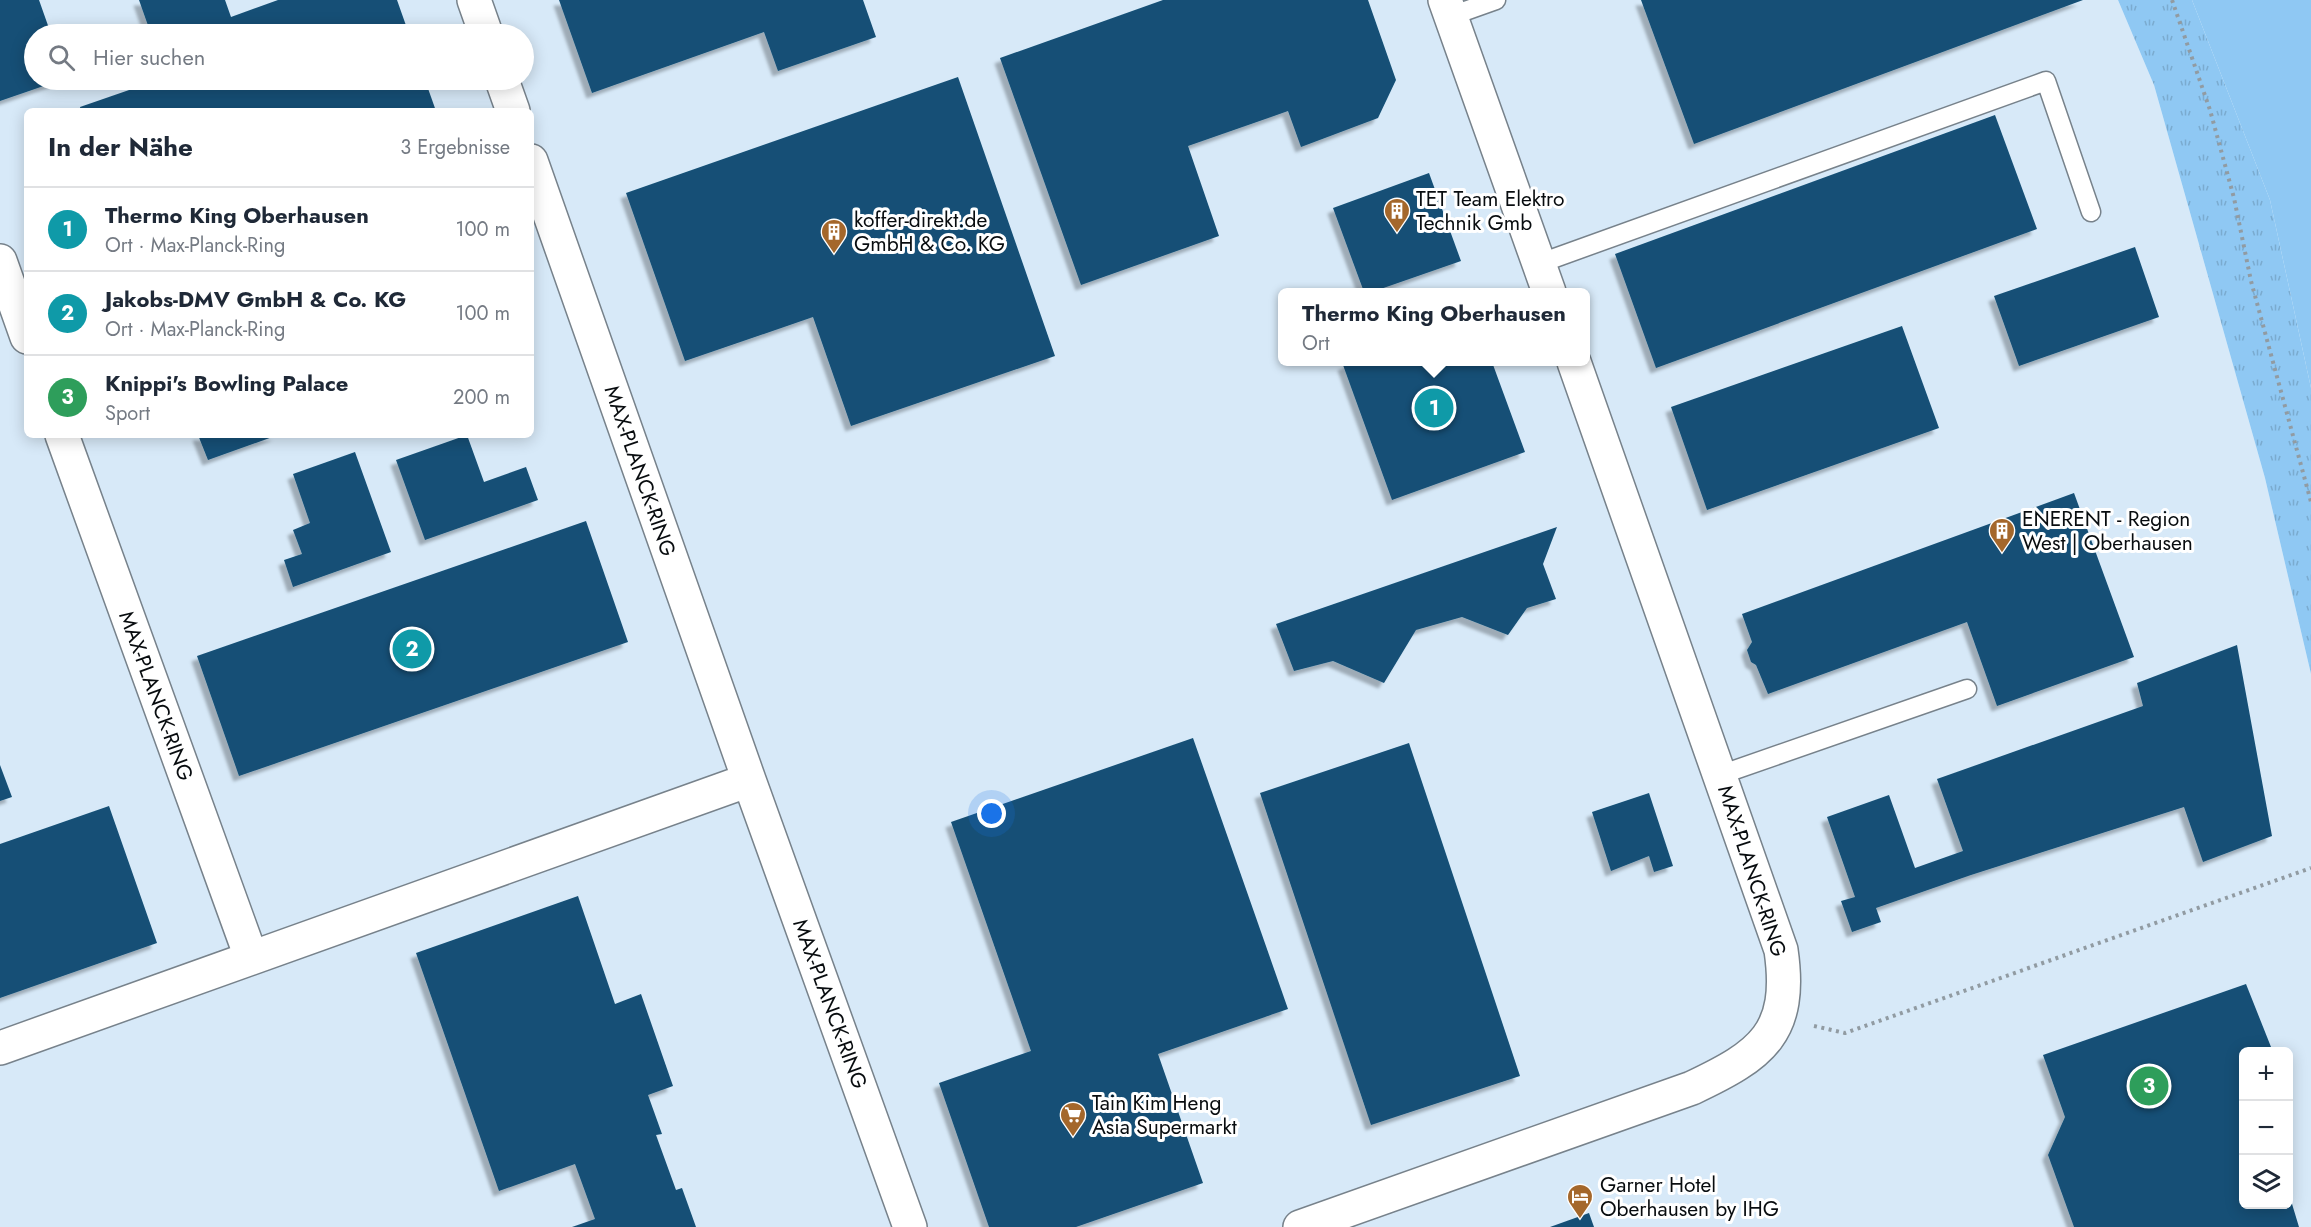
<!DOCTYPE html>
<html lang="de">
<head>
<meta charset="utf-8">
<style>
  body { margin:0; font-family:Jost,sans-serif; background:#f6f6f7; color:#1f2937 }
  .controls { position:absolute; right:18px; bottom:18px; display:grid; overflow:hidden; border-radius:9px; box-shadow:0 3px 15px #0003 }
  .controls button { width:54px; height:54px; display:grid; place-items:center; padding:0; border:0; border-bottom:2px solid #e0e1e3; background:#fff; color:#1f2937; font:30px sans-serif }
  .you { position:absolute; left:992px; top:814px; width:21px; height:21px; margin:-15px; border:4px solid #fff; border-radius:50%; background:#1a73e8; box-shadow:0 0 0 9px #1a73e833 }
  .badge { display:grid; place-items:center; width:39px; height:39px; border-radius:50%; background:#111827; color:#fff; font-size:20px; font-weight:700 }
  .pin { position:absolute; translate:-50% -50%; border:3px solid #fff; box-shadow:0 2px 6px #0006 }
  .popup { position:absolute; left:1278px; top:288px; width:312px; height:78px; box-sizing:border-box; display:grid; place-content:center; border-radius:9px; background:#fff; filter:drop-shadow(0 2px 4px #0005); font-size:20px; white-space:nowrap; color:#747a83 }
  .popup b { font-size:22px; color:#1f2937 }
  .popup::after { content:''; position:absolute; left:50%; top:100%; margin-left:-12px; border:12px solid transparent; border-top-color:#fff }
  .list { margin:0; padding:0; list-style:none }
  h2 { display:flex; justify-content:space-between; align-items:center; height:78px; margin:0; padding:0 24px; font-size:26px }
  h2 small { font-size:20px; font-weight:400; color:#747a83 }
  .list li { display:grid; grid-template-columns:39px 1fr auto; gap:18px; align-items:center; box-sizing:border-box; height:84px; padding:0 24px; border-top:2px solid #e0e1e3 }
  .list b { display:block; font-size:22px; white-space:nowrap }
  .list p { margin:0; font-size:20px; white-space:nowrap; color:#747a83 }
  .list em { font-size:20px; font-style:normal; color:#747a83 }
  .icon { flex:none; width:33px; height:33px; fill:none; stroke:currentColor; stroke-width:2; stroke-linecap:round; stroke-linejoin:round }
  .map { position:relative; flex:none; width:2311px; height:1227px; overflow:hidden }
  .search { position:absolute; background:#fff; box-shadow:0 3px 15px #0003; left:24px; top:24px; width:510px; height:66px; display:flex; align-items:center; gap:15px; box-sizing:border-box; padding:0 21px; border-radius:33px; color:#747a83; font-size:22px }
  .panel { position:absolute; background:#fff; box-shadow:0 3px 15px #0003; left:24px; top:108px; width:510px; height:330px; border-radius:9px }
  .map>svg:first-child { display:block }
  .built { fill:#d7e9f8; fill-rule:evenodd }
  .grass { fill:#8fc8f3 }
  .park { fill:url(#park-tufts) }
  .building { fill:#145076; filter:url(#shadow) }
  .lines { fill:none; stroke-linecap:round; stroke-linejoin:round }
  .lane-casing { stroke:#77828b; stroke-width:21 }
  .street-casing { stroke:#77828b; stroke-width:36 }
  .path { stroke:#919ba2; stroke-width:4; stroke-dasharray:3 4.5; stroke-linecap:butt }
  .lane { stroke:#fff; stroke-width:18 }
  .street { stroke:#fff; stroke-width:33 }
  .labels { text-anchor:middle; stroke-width:6; stroke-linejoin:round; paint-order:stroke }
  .poi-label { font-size:21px; fill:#080c0f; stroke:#fff; text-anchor:start }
  .street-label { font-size:21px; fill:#080c0f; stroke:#fff }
</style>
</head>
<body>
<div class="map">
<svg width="2311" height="1227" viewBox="0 0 2311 1227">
  <defs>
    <pattern id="park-tufts" width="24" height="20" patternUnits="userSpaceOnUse" patternTransform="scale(1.5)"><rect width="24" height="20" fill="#8fc8f3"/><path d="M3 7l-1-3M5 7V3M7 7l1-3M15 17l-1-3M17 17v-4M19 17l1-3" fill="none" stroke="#7aabcf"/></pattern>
    <filter id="shadow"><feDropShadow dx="-5.5" dy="5.5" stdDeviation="1.5" flood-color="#0004"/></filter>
  </defs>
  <rect width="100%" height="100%" fill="#e8f5fe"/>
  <path class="built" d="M0,0H2118L2154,85L2265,478L2311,674V1227H0ZM34,34H524V80H34ZM27,111H531V435H27ZM1282,292H1586V362H1282ZM2244,1052H2288V1204H2244Z"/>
  <path class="grass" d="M2192,0H2311V388L2270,200Z"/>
  <path class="park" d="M2118,0H2192L2270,200L2311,388V674L2265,478L2154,85Z"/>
  <path class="building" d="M0,0H39L51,34H34V80H61L0,101Z
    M139,0H225L231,17L278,0H397L409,34H151Z
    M559,0H863L876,37L778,71L764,32L592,93Z
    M1163,0H1368L1396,80L1378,118L1301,147L1288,111L1188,146L1219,236L1081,285L1000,58Z
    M1641,0H2083L1694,144Z
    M958,77L1055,356L851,426L813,317L685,361L626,193Z
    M158,80H425L436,111H81L80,107Z
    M1995,115L2037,229L1656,368L1615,254Z
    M1429,173L1461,261L1372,292H1364L1333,208Z
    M2135,247L2159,317L2019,366L1994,296Z
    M1902,326L1939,428L1707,510L1671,407Z
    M1351,362H1492L1525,452L1392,500L1343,365Z
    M198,435H278L208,460Z
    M467,435L484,482L526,467L538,500L425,540L396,460Z
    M355,452L391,552L293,587L284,560L302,554L293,530L310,523L293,474Z
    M2074,493L2134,657L1997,706L1967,622L1768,694L1756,665L1751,662L1747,650L1752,642L1742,614Z
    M586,521L628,642L239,776L197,656Z
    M1557,527L1543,564L1556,599L1527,608L1508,635L1462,617L1416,630L1384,683L1333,661L1294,671L1276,624Z
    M2237,645L2272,836L2203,862L2184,807L1971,875L1876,908L1881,922L1852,932L1841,901L1855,897L1827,817L1889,795L1915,868L1963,851L1937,779L2143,706L2137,683Z
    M1193,738L1288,1009L1158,1054L1203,1183L1076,1227H989L939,1083L1031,1051L951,822Z
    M1409,743L1520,1076L1371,1125L1260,793Z
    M0,765L12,797L0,801Z
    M1649,793L1673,866L1654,872L1649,856L1611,871L1592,812Z
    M109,806L157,943L0,998V844Z
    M578,896L615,1004L641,994L673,1086L648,1095L662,1134L656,1135L676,1190L682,1188L696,1227H572L595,1219L575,1164L499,1191L416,953Z
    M2246,984L2273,1052H2244V1204H2288L2289,1194L2299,1227H2074L2048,1155L2065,1117L2043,1055Z
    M1589,1213L1594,1227H1550Z"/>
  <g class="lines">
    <defs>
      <path id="lane" d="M1451,16L1496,0
        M1538,264L2046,81L2091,212
        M1720,775L1967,689"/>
      <path id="street" d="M474,0L486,34
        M1445,0L1549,292
        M502,80L513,111
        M531,161L749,780L910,1227
        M0,261L27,337
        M62,435L251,957
        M0,1048L749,780
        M1300,1227L1692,1088C1762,1055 1793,1033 1781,950L1574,362"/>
    </defs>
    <use href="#lane" class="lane-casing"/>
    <use href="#street" class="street-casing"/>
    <path class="path" d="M2172,0L2210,110L2234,198L2251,281L2311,502
      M1814,1026L1845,1033L2311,868"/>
    <use href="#lane" class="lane"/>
    <use href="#street" class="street"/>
  </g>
  <defs>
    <symbol id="building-pin" viewBox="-11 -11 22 30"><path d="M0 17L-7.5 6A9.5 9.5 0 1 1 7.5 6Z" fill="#a4672b" stroke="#fff"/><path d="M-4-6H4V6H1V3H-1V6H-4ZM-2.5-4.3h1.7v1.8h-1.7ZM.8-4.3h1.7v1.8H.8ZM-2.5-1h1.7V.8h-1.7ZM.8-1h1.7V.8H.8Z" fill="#fff"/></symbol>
    <symbol id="supermarket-pin" viewBox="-11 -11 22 30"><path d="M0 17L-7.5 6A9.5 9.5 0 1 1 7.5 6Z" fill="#a4672b" stroke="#fff"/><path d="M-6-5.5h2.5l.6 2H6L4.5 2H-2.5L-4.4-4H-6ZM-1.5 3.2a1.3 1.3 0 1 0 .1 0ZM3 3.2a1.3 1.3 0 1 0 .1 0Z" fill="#fff"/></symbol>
    <symbol id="hotel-pin" viewBox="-11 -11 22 30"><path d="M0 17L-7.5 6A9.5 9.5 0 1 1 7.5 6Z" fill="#a4672b" stroke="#fff"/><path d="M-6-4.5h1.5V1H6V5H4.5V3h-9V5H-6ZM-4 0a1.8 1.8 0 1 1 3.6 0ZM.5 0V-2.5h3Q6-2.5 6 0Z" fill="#fff"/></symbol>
  </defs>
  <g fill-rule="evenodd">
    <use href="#building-pin" x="1382" y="196" width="30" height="40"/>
    <use href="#building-pin" x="819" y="217" width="30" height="40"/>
    <use href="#building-pin" x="1987" y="516" width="30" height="40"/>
    <use href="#supermarket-pin" x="1058" y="1100" width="30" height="40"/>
    <use href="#hotel-pin" x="1565" y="1182" width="30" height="40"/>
  </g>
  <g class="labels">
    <g class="poi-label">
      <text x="1416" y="206">TET Team Elektro<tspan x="1416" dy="24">Technik Gmb</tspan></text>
      <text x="854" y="227">koffer-direkt.de<tspan x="854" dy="24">GmbH &amp; Co. KG</tspan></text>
      <text x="2022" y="526">ENERENT - Region<tspan x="2022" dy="24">West | Oberhausen</tspan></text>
      <text x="1092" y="1110">Tain Kim Heng<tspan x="1092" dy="24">Asia Supermarkt</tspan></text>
      <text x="1600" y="1192">Garner Hotel<tspan x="1600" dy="24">Oberhausen by IHG</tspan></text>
    </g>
    <g class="street-label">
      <text transform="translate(640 471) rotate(71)" y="7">MAX-PLANCK-RING</text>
      <text transform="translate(156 696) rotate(70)" y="7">MAX-PLANCK-RING</text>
      <text transform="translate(1752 871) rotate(72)" y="7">MAX-PLANCK-RING</text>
      <text transform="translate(830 1004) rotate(70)" y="7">MAX-PLANCK-RING</text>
    </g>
  </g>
</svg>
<div class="controls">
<button>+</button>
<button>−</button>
<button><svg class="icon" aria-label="layers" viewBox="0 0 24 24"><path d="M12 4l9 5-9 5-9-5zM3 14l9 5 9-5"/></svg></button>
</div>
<div class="you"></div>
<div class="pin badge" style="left:1434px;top:408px;background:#0f9aa8">1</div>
<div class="popup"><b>Thermo King Oberhausen</b>Ort</div>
<div class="pin badge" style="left:412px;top:649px;background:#0f9aa8">2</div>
<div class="pin badge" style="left:2149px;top:1086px;background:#2e9e5b">3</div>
<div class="search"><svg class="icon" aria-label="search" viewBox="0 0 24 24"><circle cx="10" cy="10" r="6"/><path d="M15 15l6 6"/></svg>Hier suchen</div>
<section class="panel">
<h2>In der Nähe<small>3 Ergebnisse</small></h2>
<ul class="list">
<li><span class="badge" style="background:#0f9aa8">1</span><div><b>Thermo King Oberhausen</b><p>Ort · Max-Planck-Ring</p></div><em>100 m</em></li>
<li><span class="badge" style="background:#0f9aa8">2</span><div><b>Jakobs-DMV GmbH &amp; Co. KG</b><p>Ort · Max-Planck-Ring</p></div><em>100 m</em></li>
<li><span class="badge" style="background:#2e9e5b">3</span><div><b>Knippi's Bowling Palace</b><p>Sport</p></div><em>200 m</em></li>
</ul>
</section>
</div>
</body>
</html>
